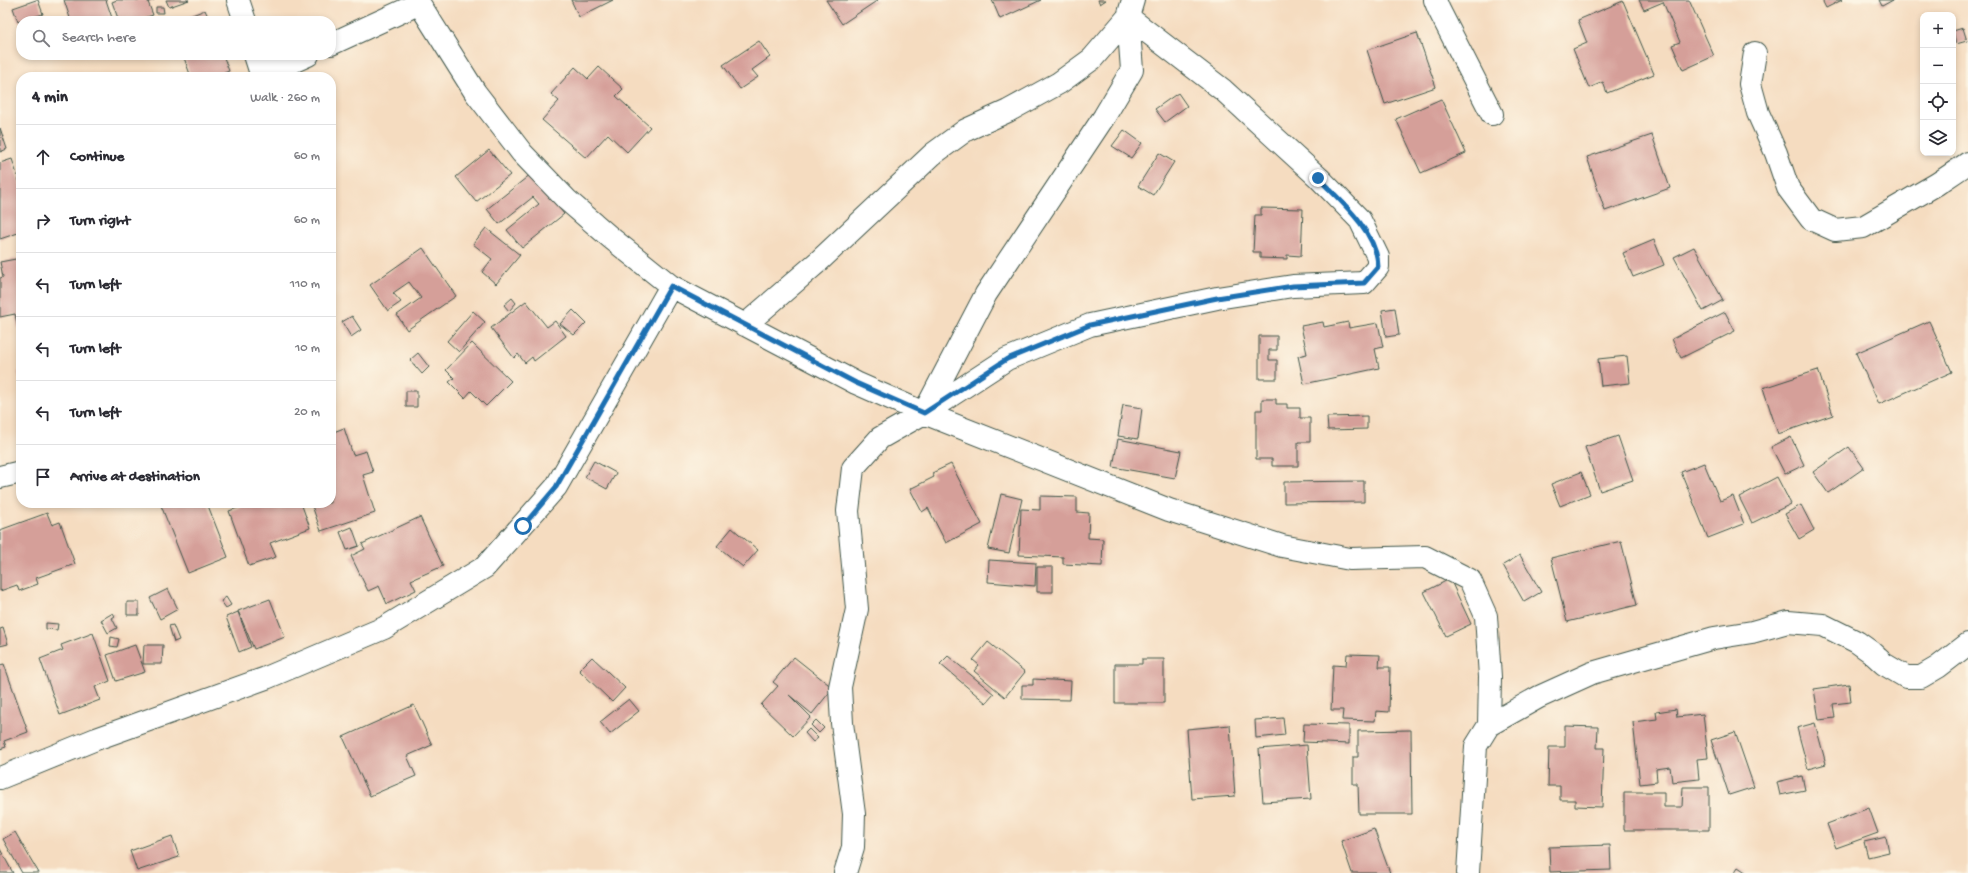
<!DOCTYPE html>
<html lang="en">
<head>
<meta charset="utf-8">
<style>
  body { margin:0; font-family:"Gochi Hand",sans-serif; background:#f7f7f7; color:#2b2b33 }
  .controls { position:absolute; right:12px; top:12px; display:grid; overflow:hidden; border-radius:8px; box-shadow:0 2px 6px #0003 }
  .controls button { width:36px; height:36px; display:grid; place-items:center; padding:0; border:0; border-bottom:1px solid #e1e1e2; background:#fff; color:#2b2b33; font:20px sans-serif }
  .stop { position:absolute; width:12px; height:12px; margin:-9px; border:3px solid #1f6fb2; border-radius:50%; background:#fff }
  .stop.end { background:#1f6fb2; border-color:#fff; box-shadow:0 1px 4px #0008 }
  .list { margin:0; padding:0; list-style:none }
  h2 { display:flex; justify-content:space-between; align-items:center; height:52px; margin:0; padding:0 16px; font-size:17px }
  h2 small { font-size:13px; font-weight:400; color:#7c7c81 }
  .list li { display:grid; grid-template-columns:26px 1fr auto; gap:12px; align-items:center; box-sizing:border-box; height:64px; padding:0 16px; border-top:1px solid #e1e1e2 }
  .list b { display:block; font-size:15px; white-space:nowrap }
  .list em { font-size:13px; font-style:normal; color:#7c7c81 }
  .icon { flex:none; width:22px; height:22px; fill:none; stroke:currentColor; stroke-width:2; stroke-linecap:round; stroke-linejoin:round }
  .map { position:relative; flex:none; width:1968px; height:873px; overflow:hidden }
  .search { position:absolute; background:#fff; box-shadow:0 2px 6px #0003; left:16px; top:16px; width:320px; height:44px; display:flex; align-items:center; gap:10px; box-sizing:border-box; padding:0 14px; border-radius:16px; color:#7c7c81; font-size:15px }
  .panel { position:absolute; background:#fff; box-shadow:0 2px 6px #0003; left:16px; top:72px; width:320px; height:436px; border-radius:16px }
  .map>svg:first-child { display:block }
  .building { fill:#d59f99 }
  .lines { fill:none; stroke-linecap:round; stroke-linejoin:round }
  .street-casing { stroke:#3f5549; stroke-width:24 }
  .street { stroke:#fff; stroke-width:22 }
  .route { stroke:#1f6fb2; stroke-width:5 }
</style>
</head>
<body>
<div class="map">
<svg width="1968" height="873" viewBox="0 0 1968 873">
  <rect width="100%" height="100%" fill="#fcf5e5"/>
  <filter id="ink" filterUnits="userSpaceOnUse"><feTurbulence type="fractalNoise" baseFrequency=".025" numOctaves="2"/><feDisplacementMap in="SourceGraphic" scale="8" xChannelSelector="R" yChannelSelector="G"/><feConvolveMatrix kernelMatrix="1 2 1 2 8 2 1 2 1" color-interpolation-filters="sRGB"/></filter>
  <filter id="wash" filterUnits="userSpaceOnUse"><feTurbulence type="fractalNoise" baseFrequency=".012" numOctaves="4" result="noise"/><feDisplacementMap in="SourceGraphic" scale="16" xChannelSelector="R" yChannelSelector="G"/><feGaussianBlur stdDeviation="0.9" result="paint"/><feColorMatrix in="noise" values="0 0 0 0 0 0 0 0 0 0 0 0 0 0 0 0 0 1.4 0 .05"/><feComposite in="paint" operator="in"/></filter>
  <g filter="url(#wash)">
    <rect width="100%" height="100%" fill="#f5dcc0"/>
    <g id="blocks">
      <path class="building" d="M36,0H38L43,14L18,22L13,8Z
        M64,0H106L113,21H71Z
        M117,0H154L148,2L153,15L134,21H119L112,2Z
        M166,0H189L169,7Z
        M571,0H613L579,17Z
        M826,0H878L842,24Z
        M992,0H1041L1000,19Z
        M1098,0H1106L1100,4Z
        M1639,0H1689L1714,56L1683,70L1672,45L1680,42L1663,2L1644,10Z
        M1822,0H1842L1826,8Z
        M1879,0H1893L1882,6Z
        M1623,1L1654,74L1607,93L1603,82L1589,88L1573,49L1587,43L1578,20Z
        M156,7H163L164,13H156Z
        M205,10L210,21H177Z
        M1963,28L1967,41L1956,44L1953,31Z
        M1417,33L1436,87L1385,104L1367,50Z
        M759,41L770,57L752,70L758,77L740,89L723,65Z
        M183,55H223L229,71L214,77H191Z
        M575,67L588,79L599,67L623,89L616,96L650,127L627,152L608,134L586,158L542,120L559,101L551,94Z
        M1178,93L1187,106L1165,122L1155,109Z
        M1441,99L1466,153L1421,173L1396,119Z
        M0,128L7,149L0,152Z
        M1124,130L1142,143L1131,158L1112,146Z
        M1652,135L1670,188L1605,211L1587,157Z
        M489,150L510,175L476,202L456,177Z
        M1159,153L1174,162L1153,195L1138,186Z
        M12,159L21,187V232L0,239V163Z
        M531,174L564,214L522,248L507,230L539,204L533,197L499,224L487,209Z
        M1261,208L1303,209L1301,256L1287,255V259L1260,258V252H1253L1255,215H1261Z
        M486,228L520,255L496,284L482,272L492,259L473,244Z
        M1654,240L1664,265L1633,277L1623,253Z
        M1694,247L1723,300L1703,311L1674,257Z
        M423,248L456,296L407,330L397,315L421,298L409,282L393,293L401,302L388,311L370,285Z
        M21,258V328H18L15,314L0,317V278L3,277L0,262Z
        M512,298L516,303L509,311L504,305Z
        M526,301L547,327L555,321L566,336L534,361L532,357L525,363L518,354L514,358L491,328Z
        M1395,308L1399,335L1386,337L1382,310Z
        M573,310L586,323L574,335L560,324Z
        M473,311L485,322L459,352L447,341Z
        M1725,312L1735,331L1681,358L1672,339Z
        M352,316L361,330L351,337L342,322Z
        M1929,321L1952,372L1879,404L1856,353Z
        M1323,322L1324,327L1348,322L1349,328L1378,323L1383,347L1375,349L1379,368L1304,384L1298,356L1307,354L1301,326Z
        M1259,336H1277V350H1269V360H1277V379H1259Z
        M472,343L511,381L486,406L471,391L465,398L449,382L454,378L446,370Z
        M418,353L429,367L422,374L410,360Z
        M1627,356L1630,383L1601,386L1598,359Z
        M1818,370L1833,415L1778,434L1763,388Z
        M21,371V381H20L18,372Z
        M406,391H417V407H406Z
        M1262,399H1276V404H1287V408H1300V418H1310V442H1298V466H1272V459H1256V410H1262Z
        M1123,405L1142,408L1138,439L1118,436Z
        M1367,416V429L1328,430L1327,417Z
        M344,428L353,455L366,451L373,472L363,475L375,513L321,531L311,503H331V433Z
        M1618,436L1633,480L1600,491L1585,447Z
        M1791,437L1804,465L1785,474L1771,447Z
        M1118,439L1181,451L1175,478L1113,467Z
        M1849,447L1864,468L1828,493L1813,472Z
        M594,461L616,473L607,489L585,477Z
        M1704,463L1720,501L1733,496L1744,524L1708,538L1681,472Z
        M951,464L982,524L946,543L928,508L922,512L910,489L934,477L932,473Z
        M1581,472L1590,494L1560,506L1551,484Z
        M1777,477L1791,504L1752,523L1739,497Z
        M1364,481V502L1284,503V482Z
        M1001,494L1022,499L1009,553L988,549Z
        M1040,496L1077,497V512L1089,513L1088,538L1103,539L1102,566L1063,564V557L1019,555L1021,509L1040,510Z
        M160,503H207L228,557L188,573Z
        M251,503H301L310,528L270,543L276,557L249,566L229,511Z
        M1801,505L1814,530L1799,539L1785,514Z
        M47,513L52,525L60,522L75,564L36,578L38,584L19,591L17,585L0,591V530Z
        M420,517L443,566L411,580L416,590L387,604L379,586L368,591L351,556L365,549L362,544Z
        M352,527L359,546L347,550L340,532Z
        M732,528L758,550L743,567L717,546Z
        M1621,541L1637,605L1567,622L1551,558Z
        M1520,555L1541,592L1524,602L1503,565Z
        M989,560L1036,563L1035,586L988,582Z
        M1037,567H1053V592H1037Z
        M1450,579L1471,624L1446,636L1424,592Z
        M168,589L178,609L160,619L150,598Z
        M226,597L231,605L226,608L221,601Z
        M270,599L285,637L254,649L238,611Z
        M127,602H139V615H127Z
        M238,612L251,647L239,652L226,617Z
        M113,613L115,616L112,618L117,628L108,633L101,620Z
        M46,623L58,624L57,630L46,629Z
        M173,625L179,640L174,642L169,626Z
        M3,628L8,644L0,646V629Z
        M93,633L110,681L95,687L100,700L60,715L40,659L63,650L61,645Z
        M111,637L119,639L117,647L110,646Z
        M988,642L1025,672L1005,697L974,671L979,665L973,660Z
        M135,645L145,672L116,681L107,655Z
        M144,645H163L162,664H143Z
        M1347,654L1380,655L1379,667H1390L1389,712L1376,711L1375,721L1342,720L1343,710H1331L1333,665L1346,666Z
        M948,656L994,694L986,703L940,664Z
        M592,657L625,688L612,702L579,670Z
        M794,657L833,688L812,714L789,695L811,717L793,736L761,705L778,686L773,682Z
        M1142,659H1164V703H1115V664H1142Z
        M4,664L28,732L4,741L6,747L0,749V665Z
        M1033,679L1071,681L1070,700L1022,699V685H1033Z
        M1849,684L1851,702L1833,704L1835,718L1819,720L1814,689Z
        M629,699L639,711L610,734L600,722Z
        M414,705L432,745L407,756L416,776L370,796L343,737Z
        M1676,709L1677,717L1703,714L1708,758L1697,759L1699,779L1672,782L1670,767L1656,769L1657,782L1640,784L1633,722L1657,719L1656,712Z
        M1283,718L1285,735L1256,738L1255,720Z
        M816,720L824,728L819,733L811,725Z
        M1815,723L1826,764L1808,769L1797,728Z
        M1304,724L1349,725V744L1303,742Z
        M1230,725L1235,796L1192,799L1187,729Z
        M1565,726L1598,727L1597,748H1604L1602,807L1575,806V800H1560V786H1548L1549,747H1565Z
        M809,729L818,738L813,742L805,733Z
        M1411,730L1412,814H1359L1358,784H1353V757H1358V731Z
        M1735,732L1754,787L1729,795L1711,740Z
        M1307,745L1311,799L1263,802L1259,749Z
        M1802,776L1805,790L1780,795L1777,782Z
        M1683,787H1709V830H1624V792H1664V807H1682Z
        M1869,808L1878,833L1836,848L1827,824Z
        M1374,829L1390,873H1352L1341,841Z
        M15,832L30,858L39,873H22L3,839Z
        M172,836L179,857L137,871L130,851Z
        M1886,837L1889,852L1868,857L1864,842Z
        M1610,845L1611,870L1550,872L1549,847Z
        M0,849L13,873H0Z
        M1738,867L1747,873H1734Z"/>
    </g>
  </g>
  <g filter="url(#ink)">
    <use href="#blocks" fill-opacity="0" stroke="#3f5549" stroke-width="1"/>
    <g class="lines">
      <defs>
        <path id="street" d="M238,0L245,21
          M417,0L475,92L522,153L567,200L611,238L671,286L856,383L924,413L1169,510L1282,546L1350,559L1425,557L1470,580L1486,616L1490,677L1489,725
          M1435,0L1439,10L1492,114
          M331,44L418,4
          M1755,53L1750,84L1758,113L1776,153L1788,188L1811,219L1835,230L1863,227L1937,184L1968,163
          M255,55L262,77
          M261,76L308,55
          M745,325L819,261L933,154L966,130L1008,111L1059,83L1092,59L1128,17L1133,0
          M924,413L1007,359L1090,325L1217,298L1293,286L1364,283L1378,267V257L1360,220L1319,178L1223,90L1128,17
          M0,477L21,472
          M0,778L96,739L266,678L384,628L485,567L556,487L671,286
          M845,873L853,847L854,814L842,723L840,687L857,609L848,511L853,468L880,438L924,413L986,294L1104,117L1132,70L1128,17
          M1468,873L1476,746L1489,725L1539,697L1592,673L1714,638L1752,632L1788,622L1823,625L1857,642L1871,652L1884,664L1906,677H1921L1938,667L1968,644"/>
      </defs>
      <use href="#street" class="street-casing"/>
      <use href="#street" class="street"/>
    </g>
  </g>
  <g class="lines" filter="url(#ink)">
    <path class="route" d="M523,526L556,487L671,286L856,383L924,413L1007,359L1090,325L1217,298L1293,286L1364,283L1378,267C1378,233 1341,201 1318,178"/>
  </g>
</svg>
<div class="controls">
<button>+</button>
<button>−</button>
<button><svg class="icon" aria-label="locate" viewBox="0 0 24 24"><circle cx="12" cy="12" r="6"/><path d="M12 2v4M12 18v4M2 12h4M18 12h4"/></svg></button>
<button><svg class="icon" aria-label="layers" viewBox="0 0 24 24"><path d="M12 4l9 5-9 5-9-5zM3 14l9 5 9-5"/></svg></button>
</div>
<div class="stop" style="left:523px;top:526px"></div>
<div class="stop end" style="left:1318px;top:178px"></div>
<div class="search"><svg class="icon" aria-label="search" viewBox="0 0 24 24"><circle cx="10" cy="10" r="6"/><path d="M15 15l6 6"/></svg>Search here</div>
<section class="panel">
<h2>4 min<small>Walk · 260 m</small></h2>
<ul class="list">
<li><svg class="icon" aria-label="ahead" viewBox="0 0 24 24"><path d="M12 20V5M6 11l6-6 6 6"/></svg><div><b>Continue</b></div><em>60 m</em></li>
<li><svg class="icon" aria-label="right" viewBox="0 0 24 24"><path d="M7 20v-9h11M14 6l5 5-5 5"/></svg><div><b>Turn right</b></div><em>60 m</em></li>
<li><svg class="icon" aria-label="left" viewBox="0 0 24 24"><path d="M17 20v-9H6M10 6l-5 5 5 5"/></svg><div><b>Turn left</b></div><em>110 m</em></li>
<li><svg class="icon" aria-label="left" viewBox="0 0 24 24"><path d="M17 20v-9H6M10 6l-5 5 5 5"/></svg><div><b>Turn left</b></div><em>10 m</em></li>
<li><svg class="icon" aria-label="left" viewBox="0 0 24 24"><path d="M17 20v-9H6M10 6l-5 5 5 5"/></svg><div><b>Turn left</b></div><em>20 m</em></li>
<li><svg class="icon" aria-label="arrive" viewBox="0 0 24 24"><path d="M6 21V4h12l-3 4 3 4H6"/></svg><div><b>Arrive at destination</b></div></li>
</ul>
</section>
</div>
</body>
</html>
